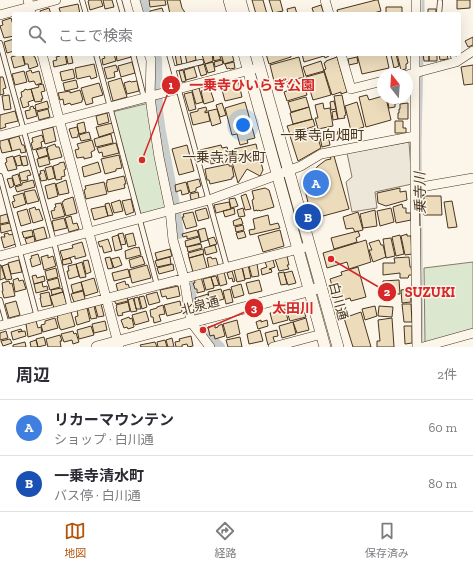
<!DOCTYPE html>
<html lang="ja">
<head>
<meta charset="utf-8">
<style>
  body { margin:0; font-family:"Zilla Slab","Noto Sans JP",serif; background:#f2f2f3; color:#2b2b33 }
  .compass { position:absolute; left:377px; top:68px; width:36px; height:36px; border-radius:50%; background:#fff; box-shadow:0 4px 16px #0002; rotate:343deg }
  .you { position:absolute; left:243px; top:125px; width:14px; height:14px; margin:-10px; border:3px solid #fff; border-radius:50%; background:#1a73e8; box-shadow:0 0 0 6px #1a73e833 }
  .badge { display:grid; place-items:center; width:26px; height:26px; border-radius:50%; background:#b45309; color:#fff; font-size:13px; font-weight:700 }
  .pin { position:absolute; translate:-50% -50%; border:2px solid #fff; box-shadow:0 1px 4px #0006 }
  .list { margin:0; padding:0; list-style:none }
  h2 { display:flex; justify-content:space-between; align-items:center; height:52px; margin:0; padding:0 16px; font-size:17px }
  h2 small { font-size:13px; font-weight:400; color:#7c7c81 }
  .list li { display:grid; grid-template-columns:26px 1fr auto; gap:12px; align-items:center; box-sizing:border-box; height:56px; padding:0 16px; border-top:1px solid #e1e1e2 }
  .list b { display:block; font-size:15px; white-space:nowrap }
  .list p { margin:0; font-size:13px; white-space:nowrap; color:#7c7c81 }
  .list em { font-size:13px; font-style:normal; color:#7c7c81 }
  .icon { flex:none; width:22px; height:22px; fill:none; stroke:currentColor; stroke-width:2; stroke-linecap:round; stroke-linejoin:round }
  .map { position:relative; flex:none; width:473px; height:347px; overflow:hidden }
  .search { position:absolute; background:#fff; box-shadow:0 4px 16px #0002; left:12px; right:12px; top:12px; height:44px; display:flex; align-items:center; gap:10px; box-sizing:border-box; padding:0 14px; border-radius:4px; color:#7c7c81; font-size:15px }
  .sheet { height:164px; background:#fff }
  nav { display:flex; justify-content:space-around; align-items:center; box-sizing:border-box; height:56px; border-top:1px solid #e1e1e2; background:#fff; font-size:11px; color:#7c7c81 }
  nav a { display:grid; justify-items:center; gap:2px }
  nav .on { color:#b45309 }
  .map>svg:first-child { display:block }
  .green { fill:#dce7d0; stroke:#887966 }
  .parking { fill:#ede7d9; stroke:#887966 }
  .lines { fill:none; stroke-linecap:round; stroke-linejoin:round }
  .stream { stroke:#c9cecd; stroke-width:3 }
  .canal { stroke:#c9cecd; stroke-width:10 }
  .building { fill:#ecdcbc; stroke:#4a3520 }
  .service-casing { stroke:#4a3520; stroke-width:6 }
  .minor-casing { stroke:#4a3520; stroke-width:10 }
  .tertiary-casing { stroke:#4a3520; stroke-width:12 }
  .service { stroke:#fbf6e9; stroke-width:4.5 }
  .minor { stroke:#fbf6e9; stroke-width:9 }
  .tertiary { stroke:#fbf6e9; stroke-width:11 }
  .labels { text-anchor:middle; stroke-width:3; stroke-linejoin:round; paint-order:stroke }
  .street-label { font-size:13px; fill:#4a3520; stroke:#fbf6e9 }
  .neighbourhood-label { font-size:14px; fill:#4a3520; stroke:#fbf6e9 }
  .water-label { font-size:14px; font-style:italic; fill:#4a3520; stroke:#fbf6e9 }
  .leader { fill:none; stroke:#d62828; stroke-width:1.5 }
  .callout-dot { fill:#d62828; stroke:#fbf6e9; stroke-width:1.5 }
  .mark-label { font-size:12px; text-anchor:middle; font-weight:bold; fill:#fff }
  .callout-label { font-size:14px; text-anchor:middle; font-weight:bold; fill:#d62828; stroke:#fbf6e9; stroke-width:3; stroke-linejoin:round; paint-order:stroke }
</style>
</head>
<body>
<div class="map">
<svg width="473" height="347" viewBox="0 0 473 347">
  <rect width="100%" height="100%" fill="#fbf6e9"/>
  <path class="green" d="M149,103L166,208L140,215L112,112Z
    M473,262V329L425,343L424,268Z"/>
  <path class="parking" d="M409,142L412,184L375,192L377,208L352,212L346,182L352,177L347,153Z"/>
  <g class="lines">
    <path class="stream" d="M423,14V0
      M422,54L420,145L422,346"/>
    <path class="canal" d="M143,0L146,14
      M156,54L157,60L158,111L161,132L175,205L179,234
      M190,286L193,306L203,330L220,347"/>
  </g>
  <path class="building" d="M90,0H101L103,6L90,10L88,1Z
    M103,0H112L114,7L105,9Z
    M149,0H165L166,5L150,7Z
    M167,0H180L182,8L186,14H170Z
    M252,0H263L267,14H256Z
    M269,0H280L283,11L273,13Z
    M376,0H378L381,11L370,14H338L337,10Z
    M457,0H470V8L457,9Z
    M78,4L80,14H61L59,8Z
    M321,5L324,14H314L312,8Z
    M295,7L297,14H288L287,9Z
    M386,7H402V14H386Z
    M49,8L51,14H41L40,11Z
    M162,8L164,14H150V11Z
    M428,9H436V14H428Z
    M11,18L14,28V36L4,38L0,26L3,25L2,21Z
    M473,37V45L468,47L465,41Z
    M14,39V51L7,53L4,42Z
    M22,54L25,65L14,68L11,57Z
    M23,54H29V55L34,54V57H35L38,66L29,69L28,64H25Z
    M60,54H65L67,64L54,67L53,61L57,60L56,57L60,56Z
    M66,54H71L73,63L68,64Z
    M103,54H114L116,61L103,65L102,59L105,58Z
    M116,54H130L131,57L117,61Z
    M175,54H180L182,64L177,65Z
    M185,54H195L196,60L187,63Z
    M206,54H212L213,61L205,64L202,55Z
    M213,54H219L221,59L214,61Z
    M221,54H232L234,61L224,64Z
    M266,54H291V57L269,64Z
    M302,54H329V56L325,58L324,56L304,62Z
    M357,54H386L389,68L362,74Z
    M393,54H396L399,66L394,68L391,55Z
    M397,54H406L408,63L406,64V69L401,70Z
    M423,54H429V61H424Z
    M429,54H437V61H429Z
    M439,54H447L448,59L440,60Z
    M299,57L304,77L275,85L270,65Z
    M337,57L347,92L341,94V92L332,95L324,70L326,69L324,63L326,62V61Z
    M357,57L358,63L349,65L348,59Z
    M222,60L223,64L215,67L214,62Z
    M321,61L324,71L306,76L303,67Z
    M132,62L135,73L121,77L118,66Z
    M213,62L215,71L208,73L205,64Z
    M234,62L235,68L230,69L229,68L227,69L225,64Z
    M94,64L97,77L91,79L90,76L77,79L75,68Z
    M204,64L207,74L201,76L198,66Z
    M116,65L118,71L114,72L115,77L107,79L104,68Z
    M473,65V84L464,85L461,67Z
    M194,67L197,77L186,80L184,70Z
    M73,69L75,78L62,81L60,72Z
    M31,70L32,73L39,71L42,83L36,85L34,81L29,82L26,72Z
    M183,70L186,81L182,82L179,71Z
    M24,71L27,82L15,85L12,74Z
    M324,72L331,95L313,100L306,77Z
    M0,77H3L6,88L3,89L4,94L0,95Z
    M121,78L127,97L113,101L108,82Z
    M76,80L78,88L65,91L63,83Z
    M238,80L242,97L225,101L222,90L227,89L225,83Z
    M130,81L131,82L137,81L139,91L127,94L124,83Z
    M297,81L298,84L300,83L302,89L305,88L307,95L287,101L284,92L289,90L287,84Z
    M99,83L103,95L92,98L93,103L86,105L81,88Z
    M43,84L45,91L41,92L43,99H41L42,101L35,102L31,89L39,87L38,85Z
    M199,88L203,102L196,104L192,90Z
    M26,89L27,90L31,89L34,100L28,102L29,106L23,108L20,98L22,97L21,92L24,91V90Z
    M210,89L214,101L204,104L201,91Z
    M80,90L83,100H82V102L71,105L70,103L64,105L63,99L60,100L58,93L70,91V93Z
    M192,92L196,109L189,111L184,94Z
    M9,95L11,109L4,110L2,96Z
    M342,95L346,115L344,116L345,118L338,119L334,96Z
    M367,95L369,100L383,96V98H386L391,120L366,127L359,97Z
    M306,97L309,107L291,112L288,102Z
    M387,98H397L399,103L395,104V107L389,108Z
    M47,101L49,108L36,111L35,105Z
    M334,101L336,109L331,110L330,102Z
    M245,102L255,138L247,140L248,143L240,145L237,134L232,135L225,108Z
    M357,102L364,127L351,131L345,106Z
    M222,103L226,115L220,117L216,105Z
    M323,103L324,109L330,108L333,126L318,129L315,118H318L315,105Z
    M408,103V119H398V113H399V109H400V104Z
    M33,106L34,109L35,108L37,116L27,119L25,111L30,110V107Z
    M206,107L207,111H205V113L208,112L210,121L193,125L190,113L198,111V109Z
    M309,107L312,119L293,124L290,113Z
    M48,109L50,117L39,120L37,112Z
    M217,109L221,123L212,126L208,111Z
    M15,111L18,121L5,124L6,127L0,129V115Z
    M336,111L338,119L333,120L332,112Z
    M107,113L109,122L98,125L96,116Z
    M313,119L315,126L290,134L287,126Z
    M395,121H403V128H406V133H395Z
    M84,122L86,132L79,134L77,124Z
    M112,123L115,132L99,137L96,127Z
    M53,127L56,141L45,144L42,130Z
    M77,127L79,134H78V137L72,138L69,129Z
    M315,128L321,148L298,161L290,136Z
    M89,132L91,139L81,141L79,135Z
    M111,134L113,143L96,147L94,139Z
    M42,135L44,141L41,142L42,147L33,150L31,143L33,142L32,138Z
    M328,135L330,145L322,147L320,137Z
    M19,136L22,145H24L26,152L21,153L20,149L12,151L9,139Z
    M8,139L12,151L2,153L0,146V141Z
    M92,140L95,150L91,152L92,157L84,159V157L77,158L75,150L79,149L77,144Z
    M116,143L119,153L103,157L102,152L99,153L97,148Z
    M55,144L56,147H59L62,157L50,160L47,150L48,149L47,147Z
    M256,144L258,153L237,159L234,149Z
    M187,145L194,171L179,175L172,149Z
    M221,145L222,148L227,147L231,161L223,163L222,161L211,164L209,156L203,158L200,150Z
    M46,147L48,155L39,158L36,150Z
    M20,155L22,165L17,166L14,157Z
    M119,155L122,168L116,169V171L105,174L101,159Z
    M259,155L263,170L260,176L247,169L238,183L232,162Z
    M13,156L17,169L8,171L5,163L7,162L6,158Z
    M26,156L28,165L23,166L20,157Z
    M48,156L50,164L39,167L37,159Z
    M334,156L349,209L312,219L305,190L306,176L311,178L313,172L318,166L326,160L331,159L330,157Z
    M64,162L66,169L64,170L65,176L61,177L62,179L56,180L53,166L59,164V163Z
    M98,162L101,172L84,177L82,167Z
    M229,164V166H232L234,177H232V179L210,184L209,180H207L205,169Z
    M52,166L55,178L48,180L45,168Z
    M29,170L31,175L27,176L28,180L21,181L19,173Z
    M44,170L47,180L41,181L39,174H41L40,171Z
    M18,174L21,184L15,186L12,176Z
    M124,176L126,184H124L125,188L108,192L106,183H107V180Z
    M12,178L14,186L10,188L7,179Z
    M199,179L201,186L196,188V191L190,193L187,182Z
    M33,180L35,187L17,192L15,187L22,185V183Z
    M66,180L69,193L59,195L56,184Z
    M104,182L107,194L86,199L84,190L86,189L85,186Z
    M186,182L189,193L182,195L181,190L176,192L175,185Z
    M55,183L58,196L48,199L45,186Z
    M265,188L269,190L274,207L260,211L259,210L257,211V210L254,211L252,200L254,199L252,191Z
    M400,188V192L406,191L407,200L386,206L378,203L377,193Z
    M33,190H35L39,201L27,204L24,192Z
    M198,192L199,198L191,200L190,194Z
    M23,193L26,204L14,208L12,202L15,201L13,196Z
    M246,194L251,209L245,210L241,196Z
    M424,196H441L442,215H424Z
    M73,197L77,213L66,216L62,202L64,201V200Z
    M235,198L238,206L231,208L229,199Z
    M131,199L134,212L126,215L122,201Z
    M120,200L123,211L114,213L111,203Z
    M452,201L457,227L448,228L444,202Z
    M229,202L231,209L216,213L214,205Z
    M61,203L65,216L53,219L51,211L55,210L54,208L56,207L55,204Z
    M109,203L113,215L108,216L105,204Z
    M402,204L403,208H406V213H411V220L396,223L393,207Z
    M105,206L108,216L94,220L91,209Z
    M35,207L36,210L39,209L43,220L33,223L29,209Z
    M206,208L209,218L198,221L195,211Z
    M234,208L235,214L225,217L223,211Z
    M243,208L245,216L239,217L237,210Z
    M391,208L394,222L380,226L377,211Z
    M27,209L31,223L21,226L17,212Z
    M375,210L377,226L363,228L360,214Z
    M193,212L197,226L186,229L182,217H184L183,214Z
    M358,212L363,230L355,232L353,228L346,229L343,217Z
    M7,214L9,222L0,224V216Z
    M268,215L270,225L278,223L280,228L250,235L249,230L255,229L253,219Z
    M71,216L73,224L77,223L79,229L69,232L65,218Z
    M64,218L67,228L54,231L52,221Z
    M241,218L243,224L234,226L233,221Z
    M10,223L12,230L1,233L0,225Z
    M243,225L244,230L236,232L235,227Z
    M44,227L47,238L36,241L33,230Z
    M205,228L208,240L201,242L198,230Z
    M32,230L33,236L24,238L22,232Z
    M197,230L199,236L187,239V236L183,237L182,234Z
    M280,230L284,246L263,252L258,236Z
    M244,231L246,237L238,239L236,233Z
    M358,231L360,236L356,238L357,242L334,249L331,238Z
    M8,233L9,235L13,234L16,244L4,248L1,237H5L4,234Z
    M123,233L126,244L121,245L118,234Z
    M133,233L136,245L128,247L125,235Z
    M407,234V236H411L412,254L405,255L401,236Z
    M118,235L122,249L115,251L112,237Z
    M400,235L404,254L396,256L392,237Z
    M34,236L35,242L27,245L25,239Z
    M199,237L201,243L186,247L185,241Z
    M214,237L217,244L210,246L208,239Z
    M391,238L395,256L386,258L383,239Z
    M108,239L112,251L104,253L102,246L100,247L98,242Z
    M366,240L371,262L349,269L347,262L327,268L323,253Z
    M379,240L381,245H383L386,257L373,262L369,250H372L369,243Z
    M82,242L86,256L75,259V256L63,260L60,251L73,248L72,245Z
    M201,244L202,248L188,252L187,247Z
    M215,245L217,252L206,255L204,248Z
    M136,247L137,248L139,247L141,255L126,259L125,251Z
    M170,249L172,256L157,260L155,253Z
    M203,249L204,254L189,258L188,253Z
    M38,254L41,264L32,267L30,259L32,258L31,256Z
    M203,254L207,268L193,272L189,258Z
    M48,255V258L53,256L56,266L44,270L41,257Z
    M142,256L145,264L131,268L129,260Z
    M287,256L289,265H287L289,269L279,271L275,259Z
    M110,257L113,268L108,269L105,258Z
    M119,257L122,265L114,268L111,259Z
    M170,257L171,264L157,267L155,261Z
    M211,257L212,259L216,258L218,265L209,268L207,258Z
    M409,257L410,267H411L412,275H409L408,278H400V273L383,275V263H395L394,258Z
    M70,258L72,263L63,265L62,260Z
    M19,260L22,272L11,274L8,263Z
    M88,260L91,272L86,274L83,261Z
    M273,260L275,267L269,269L270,270L271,269L272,272L262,275L261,269L267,267L265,262Z
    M82,262L86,277L80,278L76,264Z
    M8,264L12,279L6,280L2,266Z
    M76,264L79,276L69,279L67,271H69L68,266Z
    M173,264L174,270L159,274L157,268Z
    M257,264L259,276L252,277L249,266Z
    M0,265H1L5,278L0,280Z
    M147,265L151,278L132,283L129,270Z
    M248,265L251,278L245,279L242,266Z
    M358,267L366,297L351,301L350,298L337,302L330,279L342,275L341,272Z
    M56,268L58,277L47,280L45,271Z
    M242,268L245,280L237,282L234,270Z
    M128,269L130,277L114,281L112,273Z
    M232,271L235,281L233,282L232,278L229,279L227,273Z
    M292,271L296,283L288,285L284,273Z
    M224,272L227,284L220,286L217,274Z
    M284,272L287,284L281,285L278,273Z
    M36,275L37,278L44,276L45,281L34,284L32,276Z
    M216,276L219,285L214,286L211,277Z
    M201,277L205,291L197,293V289H195L193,283H195L194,279Z
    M211,277L214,288L206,290L203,279Z
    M18,278L19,281L23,280L26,289L15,292L13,280Z
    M58,278L60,287L50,290L47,281Z
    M94,278L98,292L85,296L81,282Z
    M259,280L262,291L249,294L246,283Z
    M399,280L400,294H388V292L383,291V281Z
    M9,281L10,284L12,283L15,296L4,298L2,291H3L2,283Z
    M125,281L126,285L128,284L130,289L118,292L116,284Z
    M42,282L43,287L47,286L48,290L36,293L34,284Z
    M81,282L83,290L73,293L71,285Z
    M241,284L244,295L234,298L231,287Z
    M178,286L180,296L167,299L166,296L162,297L160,290Z
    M61,288L63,292L52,295L51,290Z
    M221,289L224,299L210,303L208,292Z
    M230,289L233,302L226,304L223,291Z
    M410,289L411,302L402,303L401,290Z
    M83,291L85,299L74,302L71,294Z
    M49,292L52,305L42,307L40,298H41L40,294Z
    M63,292L67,304L54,308L50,296Z
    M157,292L160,302L149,305L146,295Z
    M208,294L211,308L199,311L195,298Z
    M144,296L147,307L142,309L139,297Z
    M127,297L128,301L116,304L114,300Z
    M138,297L141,309H136L134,298Z
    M133,298L137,311L131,312L128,300Z
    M16,301L20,315L9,318L5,304Z
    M180,301L182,312L167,316L164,305Z
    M128,302L130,311L122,313L123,315L118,316L116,308L117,307L116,305Z
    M101,304L104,316L98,317L95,306Z
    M402,304H411L412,322H404Z
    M163,305L165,314L159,315L161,321L154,323L153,317H151L150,310L157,308V307Z
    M94,306L97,318L91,319L88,308Z
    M375,306L377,316L365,320L362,309Z
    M379,306L393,307L392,317L378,316Z
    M87,308L90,321L77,325L75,317L78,316L77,310Z
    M303,308L306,317L290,321L287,312Z
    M285,309L288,320L273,324L270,313Z
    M146,311L149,321L135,325L132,315Z
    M71,312L75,326L61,330V329H60L57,318H58L57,315Z
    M361,312L371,347H353L344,318Z
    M129,317L130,319L132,318L134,327L128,329L127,327L124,328L121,320Z
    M55,318L58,328L43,332L41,325L45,324V321Z
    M306,318L309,330L297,333L293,322Z
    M392,318L394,347H377V341H380L378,320Z
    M237,320L240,334L227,338L223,324Z
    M261,320V322L267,320L268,326L258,329L256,322Z
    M36,321L38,328L41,327L42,333L28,337L26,324Z
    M105,321L107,330L94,333L92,324Z
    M293,322L296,334L282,338L279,326Z
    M222,324L225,336L215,339L214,335L210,336L208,327L215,325V328L218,327V326Z
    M91,326L94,335L79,339L77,330Z
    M404,326H412V343L405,344Z
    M21,329L22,331L18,332L25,331L26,336L13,340L11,332Z
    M260,330L263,341L249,344L247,334Z
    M277,330L278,336L273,337L275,343L268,345L265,333Z
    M6,331L8,338L0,340V333Z
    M73,331L74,334L76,333L79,342L73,344L72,340L64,342L61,334Z
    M60,335L62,341H60L61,347H48L46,339Z
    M191,336L193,346L188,347L187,344L182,345V347H176L175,342L180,341L179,339Z
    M44,337L46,345L38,347L36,339Z
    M240,337L242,347H228L226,340Z
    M172,338L174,347H168L166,340Z
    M10,339L12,343L3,346L1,341Z
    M36,340L38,347H31L30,342Z
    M165,340L167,347H158L157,342Z
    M25,342L26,347H13V345Z
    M155,342L157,347H141L140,345Z"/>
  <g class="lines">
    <defs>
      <path id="service" d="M82,0L86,14
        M119,0L123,14
        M439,14L440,2
        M0,43L54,242L70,308
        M96,54L157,285
        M133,54L144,98
        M169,54L227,267
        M452,54L456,62
        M173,69L201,62
        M0,176L37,317
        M0,300L7,325"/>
      <path id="minor" d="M28,0L31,14
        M135,0L139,14
        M325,0L329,14
        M416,14V0
        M0,15L56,0
        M42,54L119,347
        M149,54L151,60L150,96L152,112L159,157L170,210L173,240L184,278L191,322L210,347
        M341,54L351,89L383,81
        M415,54V188L417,347
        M407,75L456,62L473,51
        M0,136L254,69
        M415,188L473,178
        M0,256L209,200L301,166L321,154L415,136
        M0,326L310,246
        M273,347L322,334
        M423,347L473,333"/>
      <path id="tertiary" d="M229,0L233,14
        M240,0L244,14
        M244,54L325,347
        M256,54L338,347
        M97,347L315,289"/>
    </defs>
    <use href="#service" class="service-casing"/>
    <use href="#minor" class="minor-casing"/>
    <use href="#tertiary" class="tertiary-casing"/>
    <use href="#service" class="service"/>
    <use href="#minor" class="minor"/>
    <use href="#tertiary" class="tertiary"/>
  </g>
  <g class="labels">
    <g class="street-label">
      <text transform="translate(339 301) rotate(75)" y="5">白川通</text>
      <text transform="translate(200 305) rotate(-15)" y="5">北泉通</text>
    </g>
    <g class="neighbourhood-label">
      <text x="322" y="140">一乗寺向畑町</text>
      <text x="224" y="162">一乗寺清水町</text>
    </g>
    <g class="water-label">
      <text transform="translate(420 200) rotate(-91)" y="5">一乗寺川</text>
    </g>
  </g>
  <path class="leader" d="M142 160L171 85M331 259L387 292M203 330L254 308"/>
  <g class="callout-dot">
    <circle cx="142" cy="160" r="4"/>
    <circle cx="331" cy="259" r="4"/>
    <circle cx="203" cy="330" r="4"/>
    <circle cx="171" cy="85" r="10"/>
    <circle cx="387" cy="292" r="10"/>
    <circle cx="254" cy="308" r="10"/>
  </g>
  <g class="mark-label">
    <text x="171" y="89">1</text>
    <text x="387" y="296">2</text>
    <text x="254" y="312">3</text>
  </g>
  <g class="callout-label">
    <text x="252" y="90">一乗寺ひいらぎ公園</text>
    <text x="430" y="297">SUZUKI</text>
    <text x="293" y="313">太田川</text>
  </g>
</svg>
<svg class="compass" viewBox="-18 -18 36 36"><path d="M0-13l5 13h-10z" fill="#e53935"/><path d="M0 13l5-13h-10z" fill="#7c7c81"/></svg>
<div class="you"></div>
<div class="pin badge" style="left:316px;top:183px;background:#3f7fe0">A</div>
<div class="pin badge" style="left:308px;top:217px;background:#1a4fb4">B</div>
<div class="search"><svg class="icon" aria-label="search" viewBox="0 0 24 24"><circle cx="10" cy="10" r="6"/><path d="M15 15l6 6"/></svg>ここで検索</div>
</div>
<section class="sheet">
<h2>周辺<small>2件</small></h2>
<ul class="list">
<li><span class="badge" style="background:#3f7fe0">A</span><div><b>リカーマウンテン</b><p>ショップ · 白川通</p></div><em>60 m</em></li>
<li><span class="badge" style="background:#1a4fb4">B</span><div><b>一乗寺清水町</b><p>バス停 · 白川通</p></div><em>80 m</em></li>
</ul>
</section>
<nav>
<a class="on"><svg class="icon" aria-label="map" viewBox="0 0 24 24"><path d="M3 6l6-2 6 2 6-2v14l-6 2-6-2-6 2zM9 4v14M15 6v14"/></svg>地図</a>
<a><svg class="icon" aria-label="directions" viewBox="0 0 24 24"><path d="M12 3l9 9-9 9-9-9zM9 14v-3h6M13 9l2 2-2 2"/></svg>経路</a>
<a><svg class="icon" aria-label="saved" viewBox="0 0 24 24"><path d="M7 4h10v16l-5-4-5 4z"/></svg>保存済み</a>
</nav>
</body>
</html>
